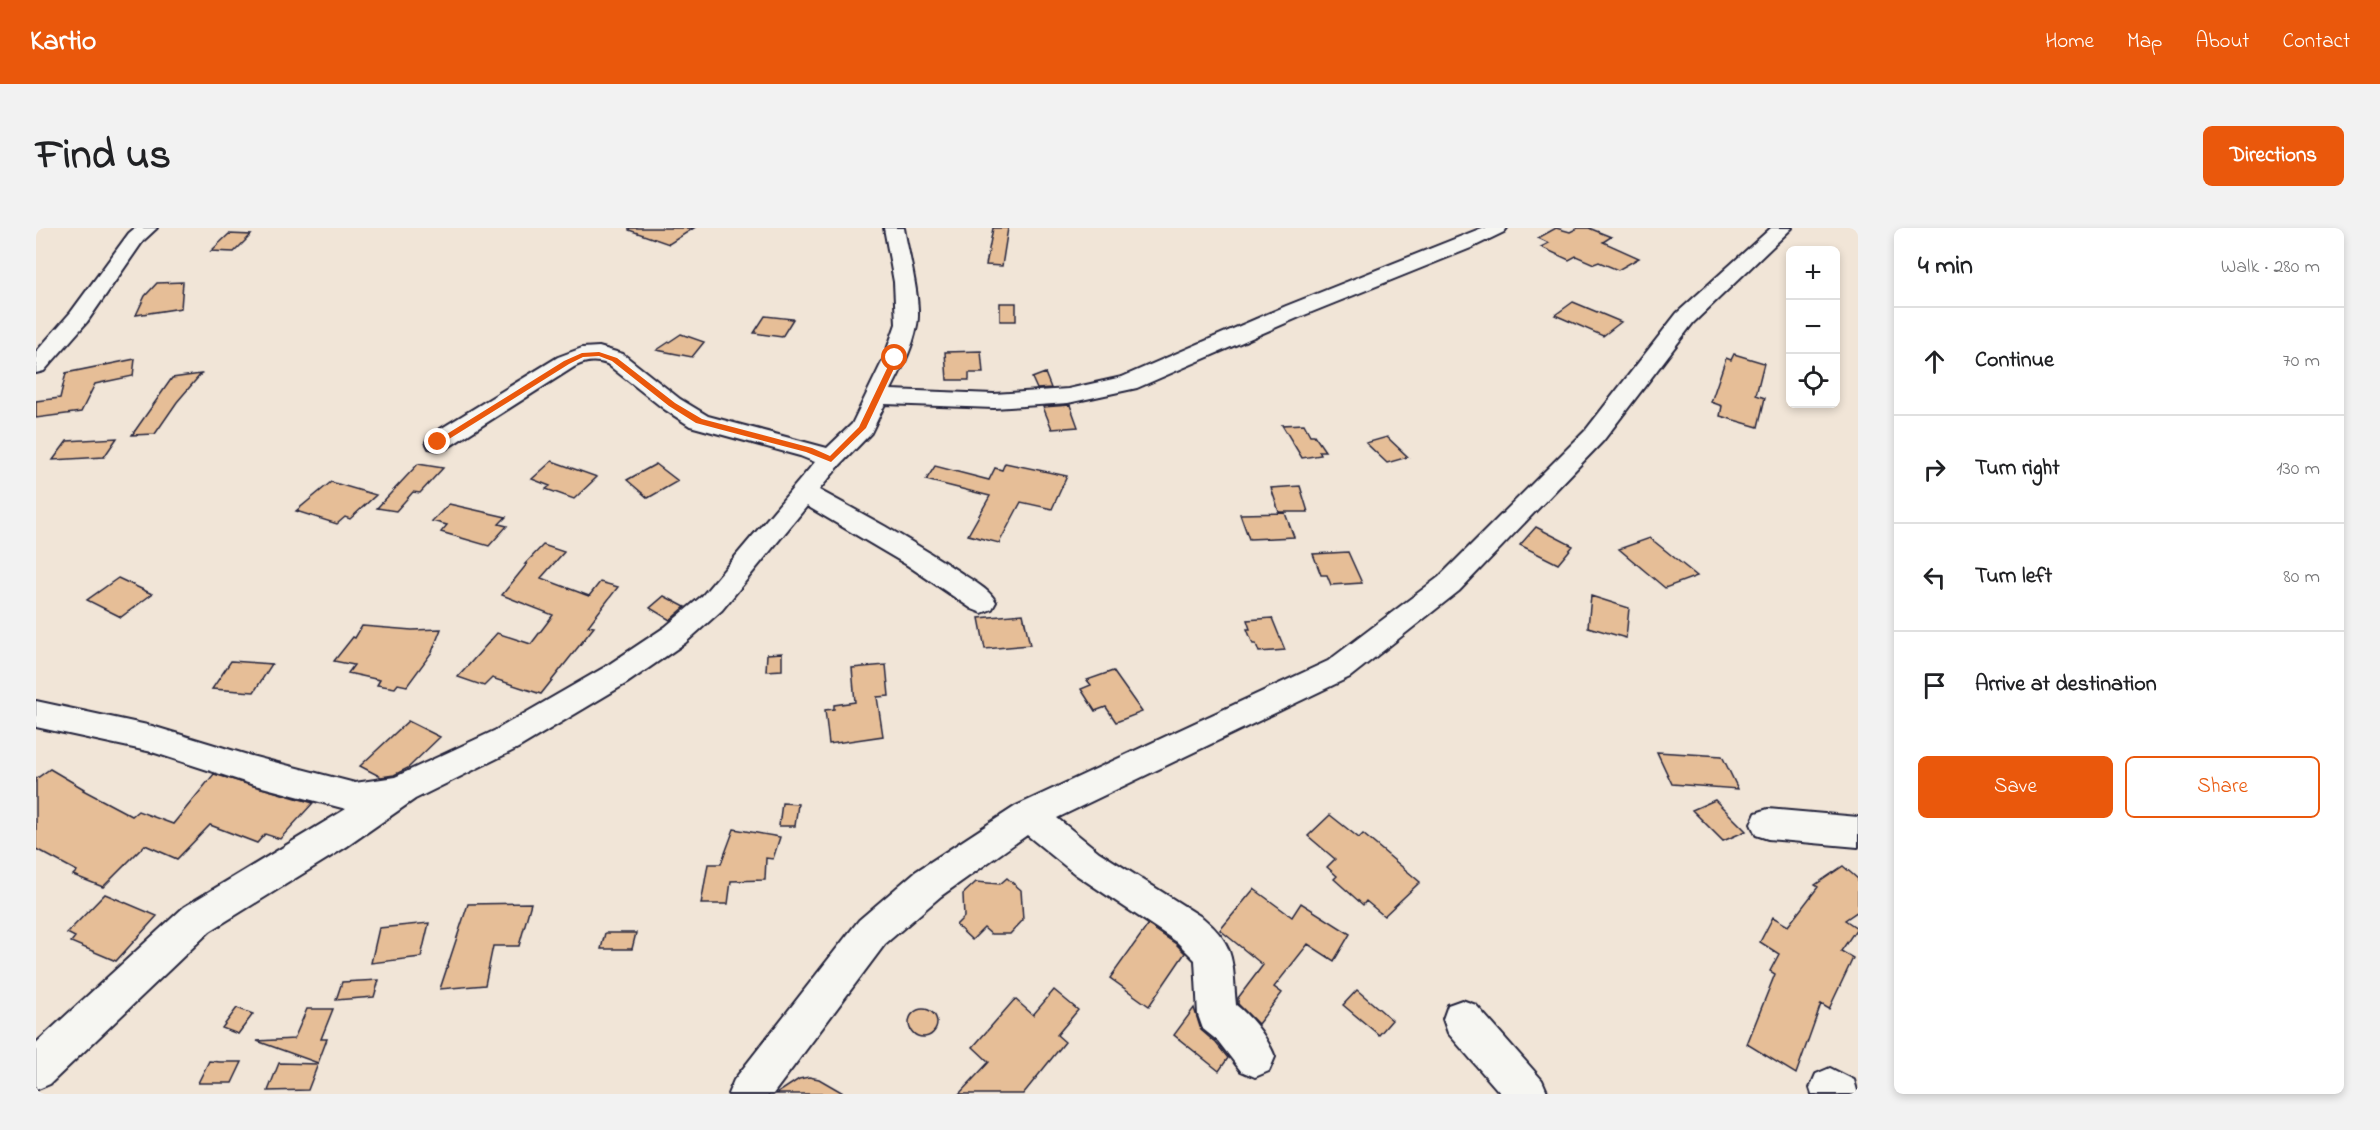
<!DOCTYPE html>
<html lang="en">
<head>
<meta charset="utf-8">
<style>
  body { margin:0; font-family:"Indie Flower",sans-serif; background:#f2f2f2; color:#202124 }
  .controls { position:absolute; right:18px; top:18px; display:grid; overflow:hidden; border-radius:9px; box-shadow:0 3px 9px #0003 }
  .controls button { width:54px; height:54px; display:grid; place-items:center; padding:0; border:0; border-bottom:2px solid #e0e0e0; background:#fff; color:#202124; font:30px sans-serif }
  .stop { position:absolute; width:18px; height:18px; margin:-14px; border:4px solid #ea580c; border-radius:50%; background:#fff }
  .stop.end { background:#ea580c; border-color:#fff; box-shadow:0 2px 6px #0008 }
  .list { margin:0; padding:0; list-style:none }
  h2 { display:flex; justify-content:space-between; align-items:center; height:78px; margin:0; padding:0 24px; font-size:26px }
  h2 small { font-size:20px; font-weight:400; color:#757577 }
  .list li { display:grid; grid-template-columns:39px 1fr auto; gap:18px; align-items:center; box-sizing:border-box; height:108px; padding:0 24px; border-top:2px solid #e0e0e0 }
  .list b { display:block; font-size:22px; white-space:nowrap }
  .list em { font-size:20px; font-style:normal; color:#757577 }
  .actions { display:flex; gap:12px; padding:18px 24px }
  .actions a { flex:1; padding:14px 0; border:2px solid #ea580c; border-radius:9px; text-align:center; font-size:21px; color:#ea580c }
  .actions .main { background:#ea580c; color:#fff }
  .icon { flex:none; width:33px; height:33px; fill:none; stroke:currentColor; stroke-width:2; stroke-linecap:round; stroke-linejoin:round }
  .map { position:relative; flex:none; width:1822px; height:866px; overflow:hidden; border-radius:9px }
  header { display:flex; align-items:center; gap:36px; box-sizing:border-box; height:84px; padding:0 30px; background:#ea580c; color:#fff }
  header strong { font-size:28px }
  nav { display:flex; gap:33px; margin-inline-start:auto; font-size:21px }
  .intro { display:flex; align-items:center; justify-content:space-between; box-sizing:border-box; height:144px; padding:0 36px }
  h1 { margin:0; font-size:42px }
  .button { padding:15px 27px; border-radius:9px; background:#ea580c; color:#fff; font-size:21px; font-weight:700 }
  main { display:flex; gap:36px; padding:0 36px }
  aside { flex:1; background:#fff; border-radius:9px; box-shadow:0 3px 9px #0003 }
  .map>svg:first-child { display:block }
  .building { fill:#e6be97; stroke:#22223b; stroke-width:1.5 }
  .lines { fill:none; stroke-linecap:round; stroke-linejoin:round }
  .minor-casing { stroke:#22223b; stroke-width:4 }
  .minor { fill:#f6f6f2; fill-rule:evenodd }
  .route { fill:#ea580c }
</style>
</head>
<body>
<header>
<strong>Kartio</strong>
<nav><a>Home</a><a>Map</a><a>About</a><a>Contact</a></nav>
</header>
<div class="intro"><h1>Find us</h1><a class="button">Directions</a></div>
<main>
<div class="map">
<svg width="1822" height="866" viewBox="0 0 1822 866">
  <rect width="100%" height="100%" fill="#f1e5d7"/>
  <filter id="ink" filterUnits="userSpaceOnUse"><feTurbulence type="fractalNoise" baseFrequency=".0167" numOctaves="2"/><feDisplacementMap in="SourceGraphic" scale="12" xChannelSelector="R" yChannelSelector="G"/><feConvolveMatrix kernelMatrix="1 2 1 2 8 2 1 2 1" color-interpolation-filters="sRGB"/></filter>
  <g filter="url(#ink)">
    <path class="building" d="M593,0H658L633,16L593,2Z
      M957,0H972L966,38L950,37Z
      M1520,0L1534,4L1542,0H1553L1575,9L1567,14L1603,30L1582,42L1563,34L1558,36L1540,28L1533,32L1505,19L1513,15L1502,10Z
      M193,6L215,7L198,24L175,23Z
      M147,54L145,80L100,87L109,68L121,55Z
      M1537,74L1585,94L1567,108L1519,87Z
      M964,75H980V93H964Z
      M729,88L757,91L746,109L718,105Z
      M645,106L668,114L656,129L621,122Z
      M945,123L947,145H933V152H911L909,124Z
      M1698,126L1728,135L1720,167L1729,170L1722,199L1684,188L1686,178L1675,174L1690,130L1695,132Z
      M99,131L97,148L59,156L45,184L0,190V173L24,170L30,145Z
      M1009,145L1015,160L1001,161L996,150Z
      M165,146L141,174L119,206L96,207L136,150Z
      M1034,177L1042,199L1016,201L1007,179Z
      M1268,196L1274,207H1278L1289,223H1283L1285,227L1266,230L1246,197Z
      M1351,209L1372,229L1351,235L1330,215Z
      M81,210L68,229L17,232L31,213Z
      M516,233L561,249L538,271L510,261L514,258L496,251Z
      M969,235L1031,248L1016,281L985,274L963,315L932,307L954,268L890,252L899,238L953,252L959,240L966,242Z
      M382,236L407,240L384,265L377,264L360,283L341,280Z
      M620,236L642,253L612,270L591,252Z
      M295,254L340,267L314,291L309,289L301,296L260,283Z
      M1264,258L1272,284H1243L1235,260Z
      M413,276L470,289L463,296L471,298L453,318L405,304L411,297L396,293Z
      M1249,285L1258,309L1213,311L1204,286Z
      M1500,299L1537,318L1522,336L1484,317Z
      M1614,310L1661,348L1629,360L1583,321Z
      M507,317L528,324L505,350L553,368L564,354L582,359L552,398L558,399L505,466L456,450L448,458L422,449L461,405L495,416L517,387L466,367L491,336H489Z
      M1312,324L1326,355L1295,357L1291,347H1285L1277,326Z
      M82,350L116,366L85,389L51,372Z
      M628,368L649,379L634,392L614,380Z
      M1555,368L1593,380L1590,410L1552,399Z
      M987,386L994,417L949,421L943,390Z
      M1236,390L1249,422L1223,424L1220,416H1217L1211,401H1214L1211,392Z
      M326,398L376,402L405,401L396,424L371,458L362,456L359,460L341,457L344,452L312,445L318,437L298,433L317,409L319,410Z
      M746,425V442L730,443L731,426Z
      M195,433L236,436L218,464L176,461Z
      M850,437L853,468L841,469L847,508L793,516L789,482L798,481V477L819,474L816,440Z
      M1077,443L1106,484L1080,494L1070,479L1059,483L1045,461L1055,457L1051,452Z
      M372,493L404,509L372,540L358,547L345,549L324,538Z
      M1621,524L1686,528L1702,561L1636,556Z
      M14,541L48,561L47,562L96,588L102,583L137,596L178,546L277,575L244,611L229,606L221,615L174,597L141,631L109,617L67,659L37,647L41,643L0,621V551Z
      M1679,572L1710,603L1687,613L1656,582Z
      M746,575L762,576L759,598H743Z
      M1294,587L1323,610L1327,606L1384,654L1348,688L1330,673L1327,677L1298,651L1301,648L1291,639L1299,631L1272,608Z
      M698,601L744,609L737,631L730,630L729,652L695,653L692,676H665L672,636H685Z
      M1807,638L1822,651V683L1809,692L1821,700L1805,723L1817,730L1793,781L1785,776L1760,846L1711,816L1739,746L1734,743L1743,726L1724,714L1737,689L1752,698L1782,659L1779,657Z
      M971,650L985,662L987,692L974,706H955L948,700L936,712L920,697L928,689L927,666L940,654L964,656Z
      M1218,661L1256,689L1265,675L1314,706L1298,733L1272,716L1238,759L1246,765L1222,796L1202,776V770L1227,737L1184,702Z
      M69,666L121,688L80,733L35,714L39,709L31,705Z
      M495,675L483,718H457L449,757L404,761L432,676Z
      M393,695L385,729L335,735L343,700Z
      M1112,697L1140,716L1149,725L1113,778L1074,750Z
      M569,705H600L596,721H565Z
      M343,752L338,769L300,772L306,754Z
      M1018,762L1042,782L1021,807L1029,814L987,866H923L953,834L937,819L979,771L997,787Z
      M1321,762L1356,792L1343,807L1307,777Z
      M201,780L217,786L202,806L186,800Z
      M1158,780L1165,802L1180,815L1192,830L1183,843L1138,807Z
      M271,781H297L285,811H291L282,835L221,813L258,811Z
      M873 795a14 14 0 1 1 28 0a14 14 0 1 1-28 0Z
      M173,833L184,834H206L196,855H162Z
      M243,835L282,836L272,862L232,863Z
      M773,849L783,851L809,866H740L763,851Z"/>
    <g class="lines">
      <defs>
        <path id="minor" d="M99,0H121L107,13L51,94L8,143L0,145V124L35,84L93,5Z
          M848,0H868C872,24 886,75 881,97C877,120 865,142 855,162L958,166L1032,161L1086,149L1250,78L1446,0H1471L1468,4L1435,20L1266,88L1101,160L1032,175L958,180L849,176L835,205L804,237L783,262C831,288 879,314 925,345C937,353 953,361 960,374L956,381L946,385L936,381L871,337L771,278L686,382L649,415L591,455L482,520L379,571L310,619L174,703L14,856L0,862V815L148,679L310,581L215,556L116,524L0,499V473L116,498L215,528L319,555L359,549L460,502L569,439L629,399L666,368L779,234L764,228L654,198L628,181L571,136C558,132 550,133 538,139L411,220L402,222L393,220L390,214L393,208L522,129L546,120L563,119L587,126L644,171L672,188L791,220L816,196L848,130L860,96L858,54Z
          M1735,0H1756L1657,95L1567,213L1423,363L1314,449L1021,590L1063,624L1167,690C1201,718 1196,736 1200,777C1217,791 1231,809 1239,829L1233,843L1219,849L1205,843L1182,813L1167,801L1162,787L1159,732L1141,714L1039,646L991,607L905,668L849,716L737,866H692L698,852L823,692L879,644L980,578L1292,433L1403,349L1549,203L1641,85Z
          M1732,581L1822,589V619L1732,611L1720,607L1715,596L1720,585Z
          M1426,772L1440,777L1506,852L1512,866H1465L1412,805L1407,791L1412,777Z
          M1794,840L1818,852L1822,866H1776L1774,860L1780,846Z"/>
      </defs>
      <use href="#minor" class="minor-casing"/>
      <use href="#minor" class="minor"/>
    </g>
  </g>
  <path class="route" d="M563,124L581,130L639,175L666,191L776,220L794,228L823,199L856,130L859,128L863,130L830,200L795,234L770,224L660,195L633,178L576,133L563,128L547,129L533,136L405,216L398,214L528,133L546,125Z"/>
</svg>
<div class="controls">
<button>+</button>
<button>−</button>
<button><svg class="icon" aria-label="locate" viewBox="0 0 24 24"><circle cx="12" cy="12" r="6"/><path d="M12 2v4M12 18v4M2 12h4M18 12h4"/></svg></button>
</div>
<div class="stop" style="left:859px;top:130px"></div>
<div class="stop end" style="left:402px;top:214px"></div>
</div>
<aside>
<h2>4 min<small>Walk · 280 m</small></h2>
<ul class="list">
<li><svg class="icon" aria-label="ahead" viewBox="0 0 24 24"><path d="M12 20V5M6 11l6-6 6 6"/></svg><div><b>Continue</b></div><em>70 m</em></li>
<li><svg class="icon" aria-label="right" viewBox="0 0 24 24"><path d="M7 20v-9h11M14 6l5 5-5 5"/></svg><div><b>Turn right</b></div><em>130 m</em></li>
<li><svg class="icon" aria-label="left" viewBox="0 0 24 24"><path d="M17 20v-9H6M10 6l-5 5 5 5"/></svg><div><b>Turn left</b></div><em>80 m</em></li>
<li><svg class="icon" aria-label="arrive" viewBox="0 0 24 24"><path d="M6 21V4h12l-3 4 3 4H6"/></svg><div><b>Arrive at destination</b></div></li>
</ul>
<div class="actions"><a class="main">Save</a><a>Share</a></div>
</aside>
</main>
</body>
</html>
